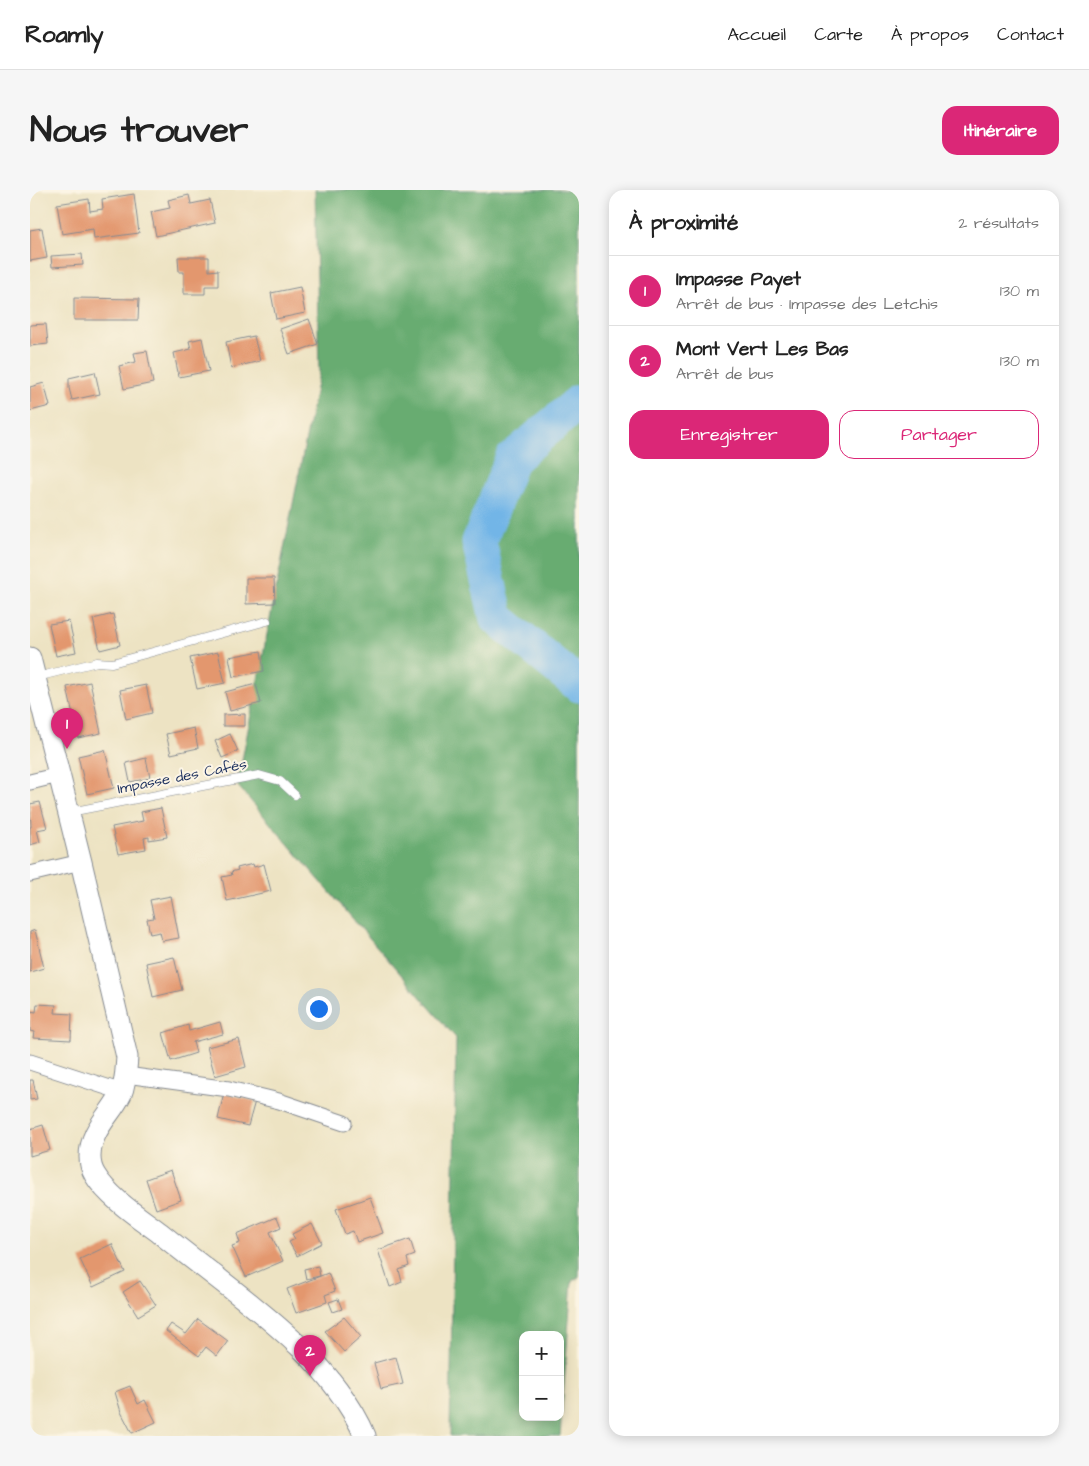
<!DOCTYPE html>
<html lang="fr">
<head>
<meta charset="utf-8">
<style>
  body { margin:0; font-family:"Architects Daughter",sans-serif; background:#f6f6f6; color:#222 }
  .controls { position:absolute; right:15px; bottom:15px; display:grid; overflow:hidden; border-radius:10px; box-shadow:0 2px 12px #0003 }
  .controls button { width:45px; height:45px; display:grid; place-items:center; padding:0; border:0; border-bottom:1px solid #e0e0e0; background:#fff; color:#222; font:25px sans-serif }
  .you { position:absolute; left:288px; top:818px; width:18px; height:18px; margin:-12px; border:4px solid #fff; border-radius:50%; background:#1a73e8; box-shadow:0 0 0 8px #1a73e833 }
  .badge { display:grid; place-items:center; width:32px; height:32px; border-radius:50%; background:#db2777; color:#fff; font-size:16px; font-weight:700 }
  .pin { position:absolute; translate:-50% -41px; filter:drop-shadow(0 1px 2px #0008) }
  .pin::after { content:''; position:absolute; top:26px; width:18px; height:15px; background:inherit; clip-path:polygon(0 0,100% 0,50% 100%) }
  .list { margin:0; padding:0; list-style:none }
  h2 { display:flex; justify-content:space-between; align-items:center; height:65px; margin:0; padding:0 20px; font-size:21px }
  h2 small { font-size:16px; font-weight:400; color:#767676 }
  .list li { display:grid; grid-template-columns:32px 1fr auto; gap:15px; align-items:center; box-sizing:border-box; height:70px; padding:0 20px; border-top:1px solid #e0e0e0 }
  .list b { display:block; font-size:19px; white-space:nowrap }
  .list p { margin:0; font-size:16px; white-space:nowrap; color:#767676 }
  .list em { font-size:16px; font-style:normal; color:#767676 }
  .actions { display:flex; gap:10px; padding:15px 20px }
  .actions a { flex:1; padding:11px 0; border:1px solid #db2777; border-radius:15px; text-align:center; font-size:18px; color:#db2777 }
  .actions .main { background:#db2777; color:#fff }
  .map { position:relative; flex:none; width:549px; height:1246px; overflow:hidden; border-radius:15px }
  header { display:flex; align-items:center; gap:30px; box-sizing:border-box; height:70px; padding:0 25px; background:#fff; border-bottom:1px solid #e0e0e0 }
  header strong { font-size:24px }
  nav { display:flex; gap:28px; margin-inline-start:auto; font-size:18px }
  .intro { display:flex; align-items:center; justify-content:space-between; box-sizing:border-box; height:120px; padding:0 30px }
  h1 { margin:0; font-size:35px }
  .button { padding:12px 22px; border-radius:15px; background:#db2777; color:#fff; font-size:18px; font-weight:700 }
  main { display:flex; gap:30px; padding:0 30px }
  aside { flex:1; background:#fff; border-radius:15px; box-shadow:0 2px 12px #0003 }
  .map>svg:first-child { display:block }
  .forest { fill:#68ac71; stroke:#426e68; fill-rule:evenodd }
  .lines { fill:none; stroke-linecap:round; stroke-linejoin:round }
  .river { stroke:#72b5e7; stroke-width:35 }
  .building { fill:#e3976e }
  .lane-casing { stroke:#848990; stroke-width:9 }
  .street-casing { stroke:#848990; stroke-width:17 }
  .secondary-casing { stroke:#848990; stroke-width:23 }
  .lane { stroke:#fff; stroke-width:8 }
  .street { stroke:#fff; stroke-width:15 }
  .secondary { stroke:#fff; stroke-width:21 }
  .labels { text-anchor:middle; stroke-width:4; stroke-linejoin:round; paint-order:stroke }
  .street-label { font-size:15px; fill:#1b2f5e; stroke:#fcf5e5 }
</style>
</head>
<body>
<header>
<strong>Roamly</strong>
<nav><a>Accueil</a><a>Carte</a><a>À propos</a><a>Contact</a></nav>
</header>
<div class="intro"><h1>Nous trouver</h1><a class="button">Itinéraire</a></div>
<main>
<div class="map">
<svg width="549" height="1246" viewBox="0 0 549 1246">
  <rect width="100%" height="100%" fill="#fcf5e5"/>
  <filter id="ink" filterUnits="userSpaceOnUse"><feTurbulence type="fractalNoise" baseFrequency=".02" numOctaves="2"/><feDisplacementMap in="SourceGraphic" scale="10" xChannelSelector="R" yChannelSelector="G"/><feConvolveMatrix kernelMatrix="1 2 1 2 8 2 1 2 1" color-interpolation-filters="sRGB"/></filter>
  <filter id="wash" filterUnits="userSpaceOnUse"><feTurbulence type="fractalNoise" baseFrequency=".0096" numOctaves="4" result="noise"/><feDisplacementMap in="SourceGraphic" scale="20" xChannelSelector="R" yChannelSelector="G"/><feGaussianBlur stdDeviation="1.12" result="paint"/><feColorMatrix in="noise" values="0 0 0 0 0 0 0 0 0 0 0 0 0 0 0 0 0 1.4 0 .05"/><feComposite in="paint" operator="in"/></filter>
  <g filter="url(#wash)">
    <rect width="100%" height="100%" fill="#ede3c3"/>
    <path class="forest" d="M285,0H549V1087L542,1091L530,1246H420L426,848L207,595L289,183ZM493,1145H530V1227H493Z"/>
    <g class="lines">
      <path class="river" d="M549,212L482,269L449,352L467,428L549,495"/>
    </g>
    <g id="blocks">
      <path class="building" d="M104,4L109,43L64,49L63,39L32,44L27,14L59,9L60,21L73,19L72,9Z
        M159,5L161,14L180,10L185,33L126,46L121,22L140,18L138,10Z
        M12,38L17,68L0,71V40Z
        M52,64L53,75L22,77L21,66Z
        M148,67H179V81L188,80V96H175V104H154V82H149Z
        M270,97L275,123L246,129L241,103Z
        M44,108L109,109L108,130H44Z
        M279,129L288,154L259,164L250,139Z
        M16,134L18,154L0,156V135Z
        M224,146L230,171L201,178L196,152Z
        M172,148L179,181L149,187L144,163L161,159L159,151Z
        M117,161L123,193L94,199L89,176L106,172L104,163Z
        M65,182L70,204L42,210L39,198V188Z
        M14,193L20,216L0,221V197Z
        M216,388H244L245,413L216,414Z
        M83,424L90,455L70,460L63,429Z
        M39,431L46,462L26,466L19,434Z
        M231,461L234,481L203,487L199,467Z
        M188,462L195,493L167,499L160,468Z
        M60,492L71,543L48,548L37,497Z
        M226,494L231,513L200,521L195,502Z
        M116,495L122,523L96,529L90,500Z
        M215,524V536H193V525Z
        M164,538L168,558L141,564L136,544Z
        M200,544L208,561L192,568L185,551Z
        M75,560L84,598L57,604L48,566Z
        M116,568L120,588L100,592L96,573Z
        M10,612L17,638L7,640L10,652L0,655V637H1L0,614Z
        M131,618L137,647L119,650V647L114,648L116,659L88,664L82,637L113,631L111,622Z
        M223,674L224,677L234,674L241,701L197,711L192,687L202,685L201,682L208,680L207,678Z
        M141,706L149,748L132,751L130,742L120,744L117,729L124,728L120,710Z
        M5,740L14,778L0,782V742Z
        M144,767L152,800L123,807L116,773Z
        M7,814L26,815L25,823L42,824L41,850L3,848L4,842L0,841V821L6,822Z
        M190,832L193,844L163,852L166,863L141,871L133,843L158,835L159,841Z
        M209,849L216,877L185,886L177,857Z
        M0,890H3L7,909L0,910Z
        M194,903L225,911L218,936L188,929Z
        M13,935L20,960L0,966V939Z
        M141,980L151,1010L126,1019L116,989Z
        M340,1007L353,1043L327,1052L323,1041L315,1044L306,1019Z
        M247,1027L251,1037L240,1042L253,1071L216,1087L202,1056L210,1053L207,1044Z
        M282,1034L292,1053L267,1066L259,1052L265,1049L262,1044Z
        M380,1049L385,1065L377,1068L379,1076L369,1080L372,1092L360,1097L348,1060Z
        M82,1054L95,1082L63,1097L50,1069Z
        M288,1076L290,1086L276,1089L274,1079Z
        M298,1083L305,1101L295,1105L297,1112L266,1123L257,1099Z
        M110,1091L126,1115L108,1126L93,1102Z
        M308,1109L312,1119L303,1122L299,1112Z
        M314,1127L331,1147L314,1162L295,1141Z
        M168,1129L198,1151L187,1166L176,1157L169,1166L136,1141L141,1134L156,1144Z
        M366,1167L373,1194L351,1199L344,1173Z
        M100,1196L108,1214L115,1210L126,1232L102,1243L91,1222L85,1202Z"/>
    </g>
  </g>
  <g filter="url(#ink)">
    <use href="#blocks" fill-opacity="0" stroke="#848990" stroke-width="1"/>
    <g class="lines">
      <defs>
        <path id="lane" d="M7,487L67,472L82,473L237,431
          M40,622L229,585L250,591L265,605"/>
        <path id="street" d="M0,592L29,585
          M0,684L51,672
          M0,872L92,902
          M96,885L199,899L249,911L314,933"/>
        <path id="secondary" d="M0,468L51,672L97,867C96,879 96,892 91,904C80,926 60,940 60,967C60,973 62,980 65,985C78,1007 110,1028 130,1043C177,1081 227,1116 271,1158C294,1180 323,1216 335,1246"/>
      </defs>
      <use href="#lane" class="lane-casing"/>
      <use href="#street" class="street-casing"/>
      <use href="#secondary" class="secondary-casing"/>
      <use href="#lane" class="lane"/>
      <use href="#street" class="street"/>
      <use href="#secondary" class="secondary"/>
    </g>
  </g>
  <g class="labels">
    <g class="street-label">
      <text transform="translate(152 586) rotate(-11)" y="5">Impasse des Cafés</text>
    </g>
  </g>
</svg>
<div class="controls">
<button>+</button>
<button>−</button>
</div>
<div class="you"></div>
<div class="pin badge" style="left:37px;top:559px">1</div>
<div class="pin badge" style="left:280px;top:1186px">2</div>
</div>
<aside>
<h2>À proximité<small>2 résultats</small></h2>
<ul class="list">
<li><span class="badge">1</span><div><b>Impasse Payet</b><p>Arrêt de bus · Impasse des Letchis</p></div><em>130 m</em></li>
<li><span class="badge">2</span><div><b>Mont Vert Les Bas</b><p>Arrêt de bus</p></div><em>130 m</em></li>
</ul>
<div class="actions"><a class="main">Enregistrer</a><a>Partager</a></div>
</aside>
</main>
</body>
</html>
